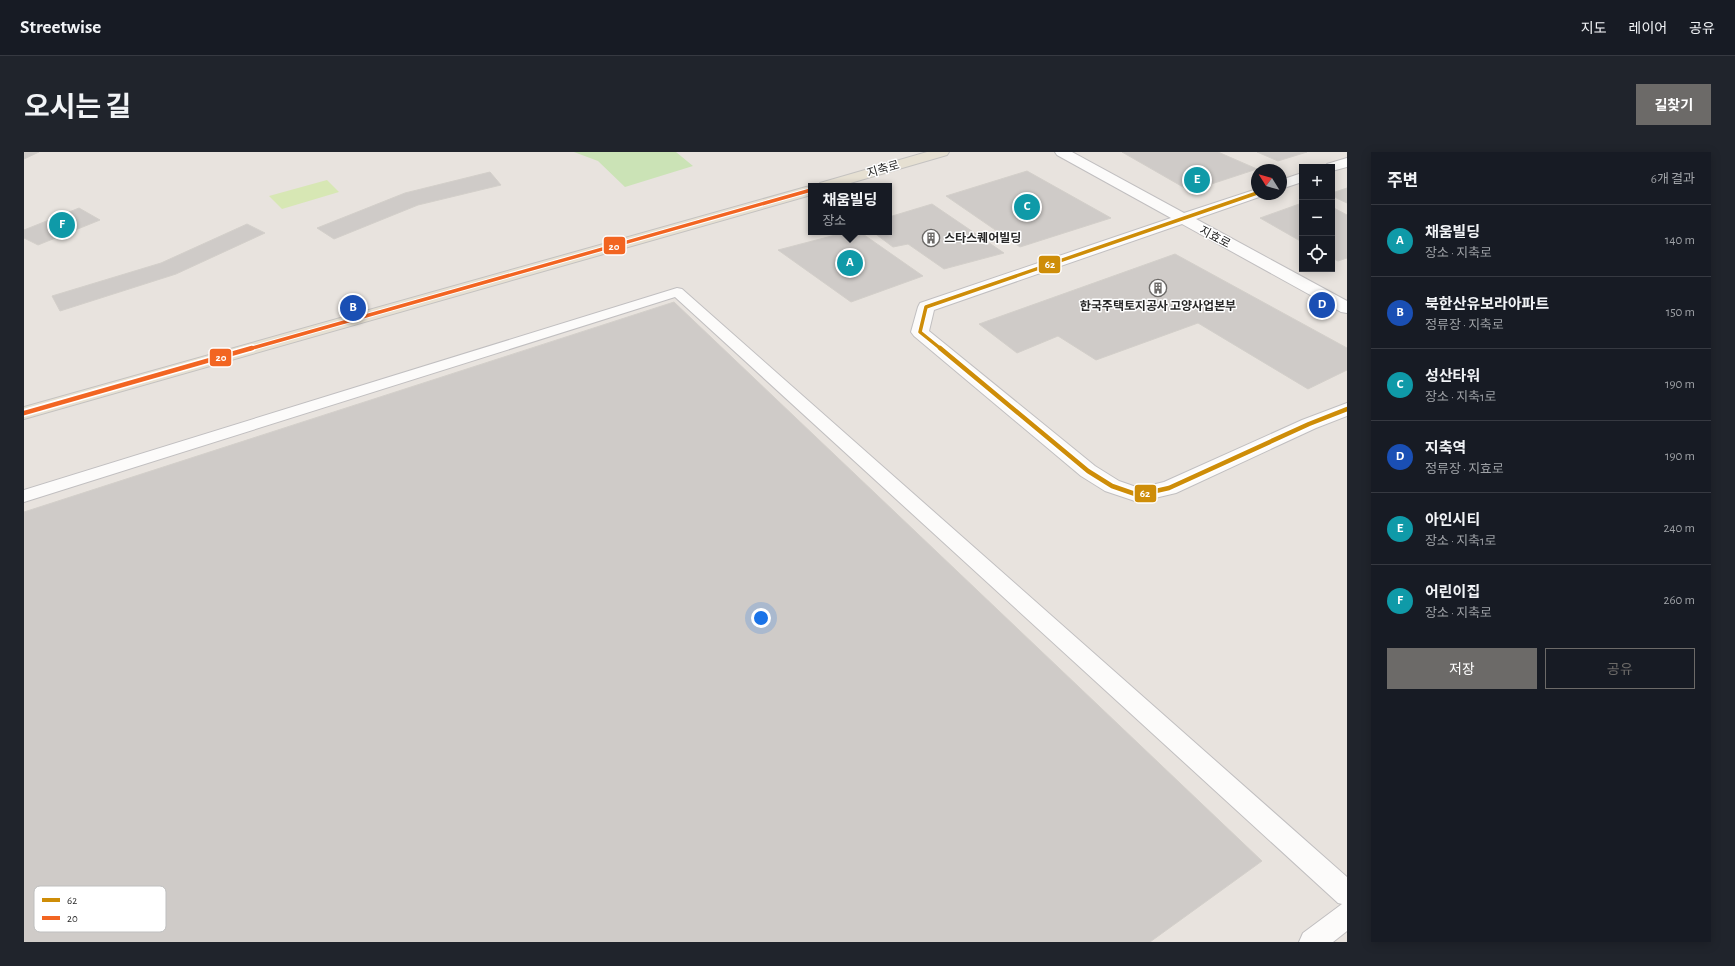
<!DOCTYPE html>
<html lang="ko">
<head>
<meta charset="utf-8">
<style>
  body { margin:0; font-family:"Alegreya Sans","Noto Sans KR",sans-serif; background:#20242c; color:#f1f3f6 }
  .controls { position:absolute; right:12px; top:12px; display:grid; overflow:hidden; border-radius:0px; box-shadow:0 2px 10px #0003 }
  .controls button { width:36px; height:36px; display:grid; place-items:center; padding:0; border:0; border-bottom:1px solid #363941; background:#171b24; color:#f1f3f6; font:20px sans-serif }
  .compass { position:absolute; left:1227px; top:12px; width:36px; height:36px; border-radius:50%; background:#171b24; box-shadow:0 2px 10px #0003; rotate:307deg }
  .you { position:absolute; left:737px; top:466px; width:14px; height:14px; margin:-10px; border:3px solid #fff; border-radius:50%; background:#1a73e8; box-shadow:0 0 0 6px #1a73e833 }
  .badge { display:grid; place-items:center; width:26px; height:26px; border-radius:50%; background:#6c6a68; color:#fff; font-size:13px; font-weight:700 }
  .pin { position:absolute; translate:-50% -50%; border:2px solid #fff; box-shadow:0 1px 4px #0006 }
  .popup { position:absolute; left:784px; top:31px; width:84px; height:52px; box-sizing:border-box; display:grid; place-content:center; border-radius:0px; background:#171b24; filter:drop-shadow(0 1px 3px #0005); font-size:13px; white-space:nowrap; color:#9ea1a6 }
  .popup b { font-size:15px; color:#f1f3f6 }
  .popup::after { content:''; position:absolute; left:50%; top:100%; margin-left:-8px; border:8px solid transparent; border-top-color:#171b24 }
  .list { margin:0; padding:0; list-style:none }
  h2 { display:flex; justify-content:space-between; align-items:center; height:52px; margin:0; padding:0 16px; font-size:17px }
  h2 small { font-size:13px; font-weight:400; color:#9ea1a6 }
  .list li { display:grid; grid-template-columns:26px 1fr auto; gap:12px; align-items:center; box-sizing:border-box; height:72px; padding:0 16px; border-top:1px solid #363941 }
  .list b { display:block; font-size:15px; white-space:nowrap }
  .list p { margin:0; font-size:13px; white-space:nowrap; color:#9ea1a6 }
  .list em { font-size:13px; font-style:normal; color:#9ea1a6 }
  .actions { display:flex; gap:8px; padding:12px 16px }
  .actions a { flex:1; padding:9px 0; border:1px solid #6c6a68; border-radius:0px; text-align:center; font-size:14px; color:#6c6a68 }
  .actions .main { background:#6c6a68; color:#fff }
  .icon { flex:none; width:22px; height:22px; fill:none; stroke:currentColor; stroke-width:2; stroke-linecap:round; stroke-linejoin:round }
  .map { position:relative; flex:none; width:1323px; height:790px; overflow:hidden; border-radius:0px }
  header { display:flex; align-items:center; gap:24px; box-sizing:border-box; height:56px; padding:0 20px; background:#171b24; border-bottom:1px solid #363941 }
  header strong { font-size:19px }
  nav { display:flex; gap:22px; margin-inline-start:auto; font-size:14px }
  .intro { display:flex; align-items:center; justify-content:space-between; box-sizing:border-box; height:96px; padding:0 24px }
  h1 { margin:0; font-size:28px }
  .button { padding:10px 18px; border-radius:0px; background:#6c6a68; color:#fff; font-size:14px; font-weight:700 }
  main { display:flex; gap:24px; padding:0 24px }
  aside { flex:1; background:#171b24; border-radius:0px; box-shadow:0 2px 10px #0003 }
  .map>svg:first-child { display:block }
  .green { fill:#cbe3b6 }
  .pitch { fill:#d7e7b4 }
  .building { fill:#cfcbc8; stroke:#d3cfca }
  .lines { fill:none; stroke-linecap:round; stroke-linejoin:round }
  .service-casing { stroke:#c1bfc0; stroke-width:2 }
  .minor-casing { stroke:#c1bfc0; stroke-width:2 }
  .primary-casing { stroke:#c4c2c0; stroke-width:2 }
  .service { fill:#fcfbfa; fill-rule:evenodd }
  .minor { fill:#fcfbfa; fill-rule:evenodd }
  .primary { fill:#e6e0d2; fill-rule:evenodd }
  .bus-1-far1-casing { stroke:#fff; stroke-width:5.5 }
  .bus-1-casing { stroke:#fff; stroke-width:8 }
  .bus-2-far1-casing { stroke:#fff; stroke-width:5.5 }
  .bus-2-casing { stroke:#fff; stroke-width:8 }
  .bus-1-far1 { stroke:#ce8d08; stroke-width:3.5 }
  .bus-1 { stroke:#ce8d08; stroke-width:4.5 }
  .bus-2-far1 { stroke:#f26522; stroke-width:3.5 }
  .bus-2 { stroke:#f26522; stroke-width:4.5 }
  .labels { text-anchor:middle; stroke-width:3; stroke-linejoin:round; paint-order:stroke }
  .far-street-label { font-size:12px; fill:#292929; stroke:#fff }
  .far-poi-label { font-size:12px; font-weight:bold; fill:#292929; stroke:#fff; text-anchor:start }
  .key { fill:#fff; stroke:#bfbfbf; stroke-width:1 }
  .key-label { font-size:11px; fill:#292929 }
  .line-badge { stroke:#fff; stroke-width:1.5 }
  .badge-label { font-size:11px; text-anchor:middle; font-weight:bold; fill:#fff }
</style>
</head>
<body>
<header>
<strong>Streetwise</strong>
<nav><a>지도</a><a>레이어</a><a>공유</a></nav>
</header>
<div class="intro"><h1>오시는 길</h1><a class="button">길찾기</a></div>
<main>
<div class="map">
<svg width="1323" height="790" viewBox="0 0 1323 790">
  <rect width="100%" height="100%" fill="#e8e3de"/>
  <path class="green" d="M550,0H652L669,14L601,35L574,9Z"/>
  <path class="pitch" d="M303,28L315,40L258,57L245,44Z"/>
  <path class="building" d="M0,0H15L0,7Z
    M1098,0H1194L1233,17L1166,39Z
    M1233,0H1283L1254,9Z
    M1003,19L1087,66L996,95L922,44Z
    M466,20L477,33L394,53L310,87L293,76L381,41Z
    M1323,36V51L1308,44V41Z
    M1278,51V90L1236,66Z
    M908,52L980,101L920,117L884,92L869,95L849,80H865V65Z
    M1308,55L1323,63V106L1314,109L1308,106Z
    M55,56L76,68L14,93L0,86V78Z
    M223,72L241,81L152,122L36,159L28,144L137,111Z
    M823,80H836L899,124L827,150L754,98Z
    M1151,102L1323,196V218L1284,237L1174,171L1072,208L1034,184L993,201L955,172Z
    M650,150L1238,709L1126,790H0V360Z"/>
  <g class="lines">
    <defs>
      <path id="service" d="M653,136L658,137L1323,725V779L1309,790H1275L1279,781L1318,752L1314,751L651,145L0,350V338Z"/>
      <path id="minor" d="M1031,0H1048L1160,61L1233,37V42H1240L1238,44L1172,67L1323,149V161L1317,160L1158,72L910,158L905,179L1071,314L1095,329L1115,336L1140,330L1278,268L1323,251V264L1292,276L1152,341L1114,350L1081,339L1057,324L890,184L887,180L894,155L896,151L1147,66L1033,3Z
        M1323,6V15L1308,19V15H1301L1303,12Z
        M1278,21V30L1257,37V28Z"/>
      <path id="primary" d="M903,0H925L923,3L816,34H794L796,31Z
        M787,34V43L0,267V255L782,35L788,34Z"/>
    </defs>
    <use href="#service" class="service-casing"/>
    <use href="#minor" class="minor-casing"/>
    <use href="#primary" class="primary-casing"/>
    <use href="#service" class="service"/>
    <use href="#minor" class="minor"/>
    <use href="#primary" class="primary"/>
    <defs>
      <path id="bus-1-far1" d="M917,197L896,180L902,155L1233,41"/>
      <path id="bus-1" d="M916,196L1064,319L1088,334L1114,343L1145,336L1285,272L1323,257"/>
      <path id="bus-2-far1" d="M225,197L787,38"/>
      <path id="bus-2" d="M0,261L228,196"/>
    </defs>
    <use href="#bus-1-far1" class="bus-1-far1-casing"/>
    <use href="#bus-1" class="bus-1-casing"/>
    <use href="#bus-2-far1" class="bus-2-far1-casing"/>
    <use href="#bus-2" class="bus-2-casing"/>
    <use href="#bus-1-far1" class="bus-1-far1"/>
    <use href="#bus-1" class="bus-1"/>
    <use href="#bus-2-far1" class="bus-2-far1"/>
    <use href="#bus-2" class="bus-2"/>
  </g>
  <defs>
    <symbol id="building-ring" viewBox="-11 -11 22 22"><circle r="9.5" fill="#fff" stroke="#6c6a68" stroke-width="1.5"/><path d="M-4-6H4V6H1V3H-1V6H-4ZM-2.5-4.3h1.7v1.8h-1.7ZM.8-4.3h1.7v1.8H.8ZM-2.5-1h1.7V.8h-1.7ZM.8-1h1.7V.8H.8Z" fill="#6c6a68"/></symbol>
  </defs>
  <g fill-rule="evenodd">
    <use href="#building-ring" x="897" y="76" width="20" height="20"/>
    <use href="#building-ring" x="1124" y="126" width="20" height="20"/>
  </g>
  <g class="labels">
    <g class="far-street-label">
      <text transform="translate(859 17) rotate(-16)" y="4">지축로</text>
      <text transform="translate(1191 85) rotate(28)" y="4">지효로</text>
    </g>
    <g class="far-poi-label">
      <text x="920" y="90">스타스퀘어빌딩</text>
      <text x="1134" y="158" text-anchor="middle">한국주택토지공사 고양사업본부</text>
    </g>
  </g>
  <rect x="10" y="734" width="132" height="46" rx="6" class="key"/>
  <rect x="18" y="746" width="18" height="4" fill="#ce8d08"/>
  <rect x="18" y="764" width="18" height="4" fill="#f26522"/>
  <g class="key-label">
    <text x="43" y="752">62</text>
    <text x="43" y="770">20</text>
  </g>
  <g class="line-badge">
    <rect x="579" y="84" width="23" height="19" rx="4" fill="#f26522"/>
    <rect x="1014" y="103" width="23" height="19" rx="4" fill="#ce8d08"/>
    <rect x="185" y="196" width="23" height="19" rx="4" fill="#f26522"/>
    <rect x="1110" y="332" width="23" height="19" rx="4" fill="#ce8d08"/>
  </g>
  <g class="badge-label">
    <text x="590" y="98">20</text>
    <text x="1026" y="116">62</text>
    <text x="197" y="209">20</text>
    <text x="1121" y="345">62</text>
  </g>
</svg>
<div class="controls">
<button>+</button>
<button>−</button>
<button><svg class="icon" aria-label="locate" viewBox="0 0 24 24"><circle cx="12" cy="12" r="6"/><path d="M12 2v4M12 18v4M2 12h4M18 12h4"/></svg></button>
</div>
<svg class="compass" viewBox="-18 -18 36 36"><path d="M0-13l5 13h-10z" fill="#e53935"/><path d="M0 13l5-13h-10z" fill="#9ea1a6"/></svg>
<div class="you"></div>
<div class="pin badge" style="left:826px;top:111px;background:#0f9aa8">A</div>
<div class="popup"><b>채움빌딩</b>장소</div>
<div class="pin badge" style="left:329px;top:156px;background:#1a4fb4">B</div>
<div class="pin badge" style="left:1003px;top:55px;background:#0f9aa8">C</div>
<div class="pin badge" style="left:1298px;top:153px;background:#1a4fb4">D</div>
<div class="pin badge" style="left:1173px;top:28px;background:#0f9aa8">E</div>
<div class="pin badge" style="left:38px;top:73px;background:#0f9aa8">F</div>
</div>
<aside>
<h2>주변<small>6개 결과</small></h2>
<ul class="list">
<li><span class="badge" style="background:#0f9aa8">A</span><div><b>채움빌딩</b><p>장소 · 지축로</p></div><em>140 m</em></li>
<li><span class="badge" style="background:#1a4fb4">B</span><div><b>북한산유보라아파트</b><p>정류장 · 지축로</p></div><em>150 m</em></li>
<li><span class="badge" style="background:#0f9aa8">C</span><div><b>성산타워</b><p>장소 · 지축1로</p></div><em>190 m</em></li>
<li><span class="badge" style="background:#1a4fb4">D</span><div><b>지축역</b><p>정류장 · 지효로</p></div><em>190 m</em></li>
<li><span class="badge" style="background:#0f9aa8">E</span><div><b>아인시티</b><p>장소 · 지축1로</p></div><em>240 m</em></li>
<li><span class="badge" style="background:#0f9aa8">F</span><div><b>어린이집</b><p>장소 · 지축로</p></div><em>260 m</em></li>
</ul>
<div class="actions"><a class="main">저장</a><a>공유</a></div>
</aside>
</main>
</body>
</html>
